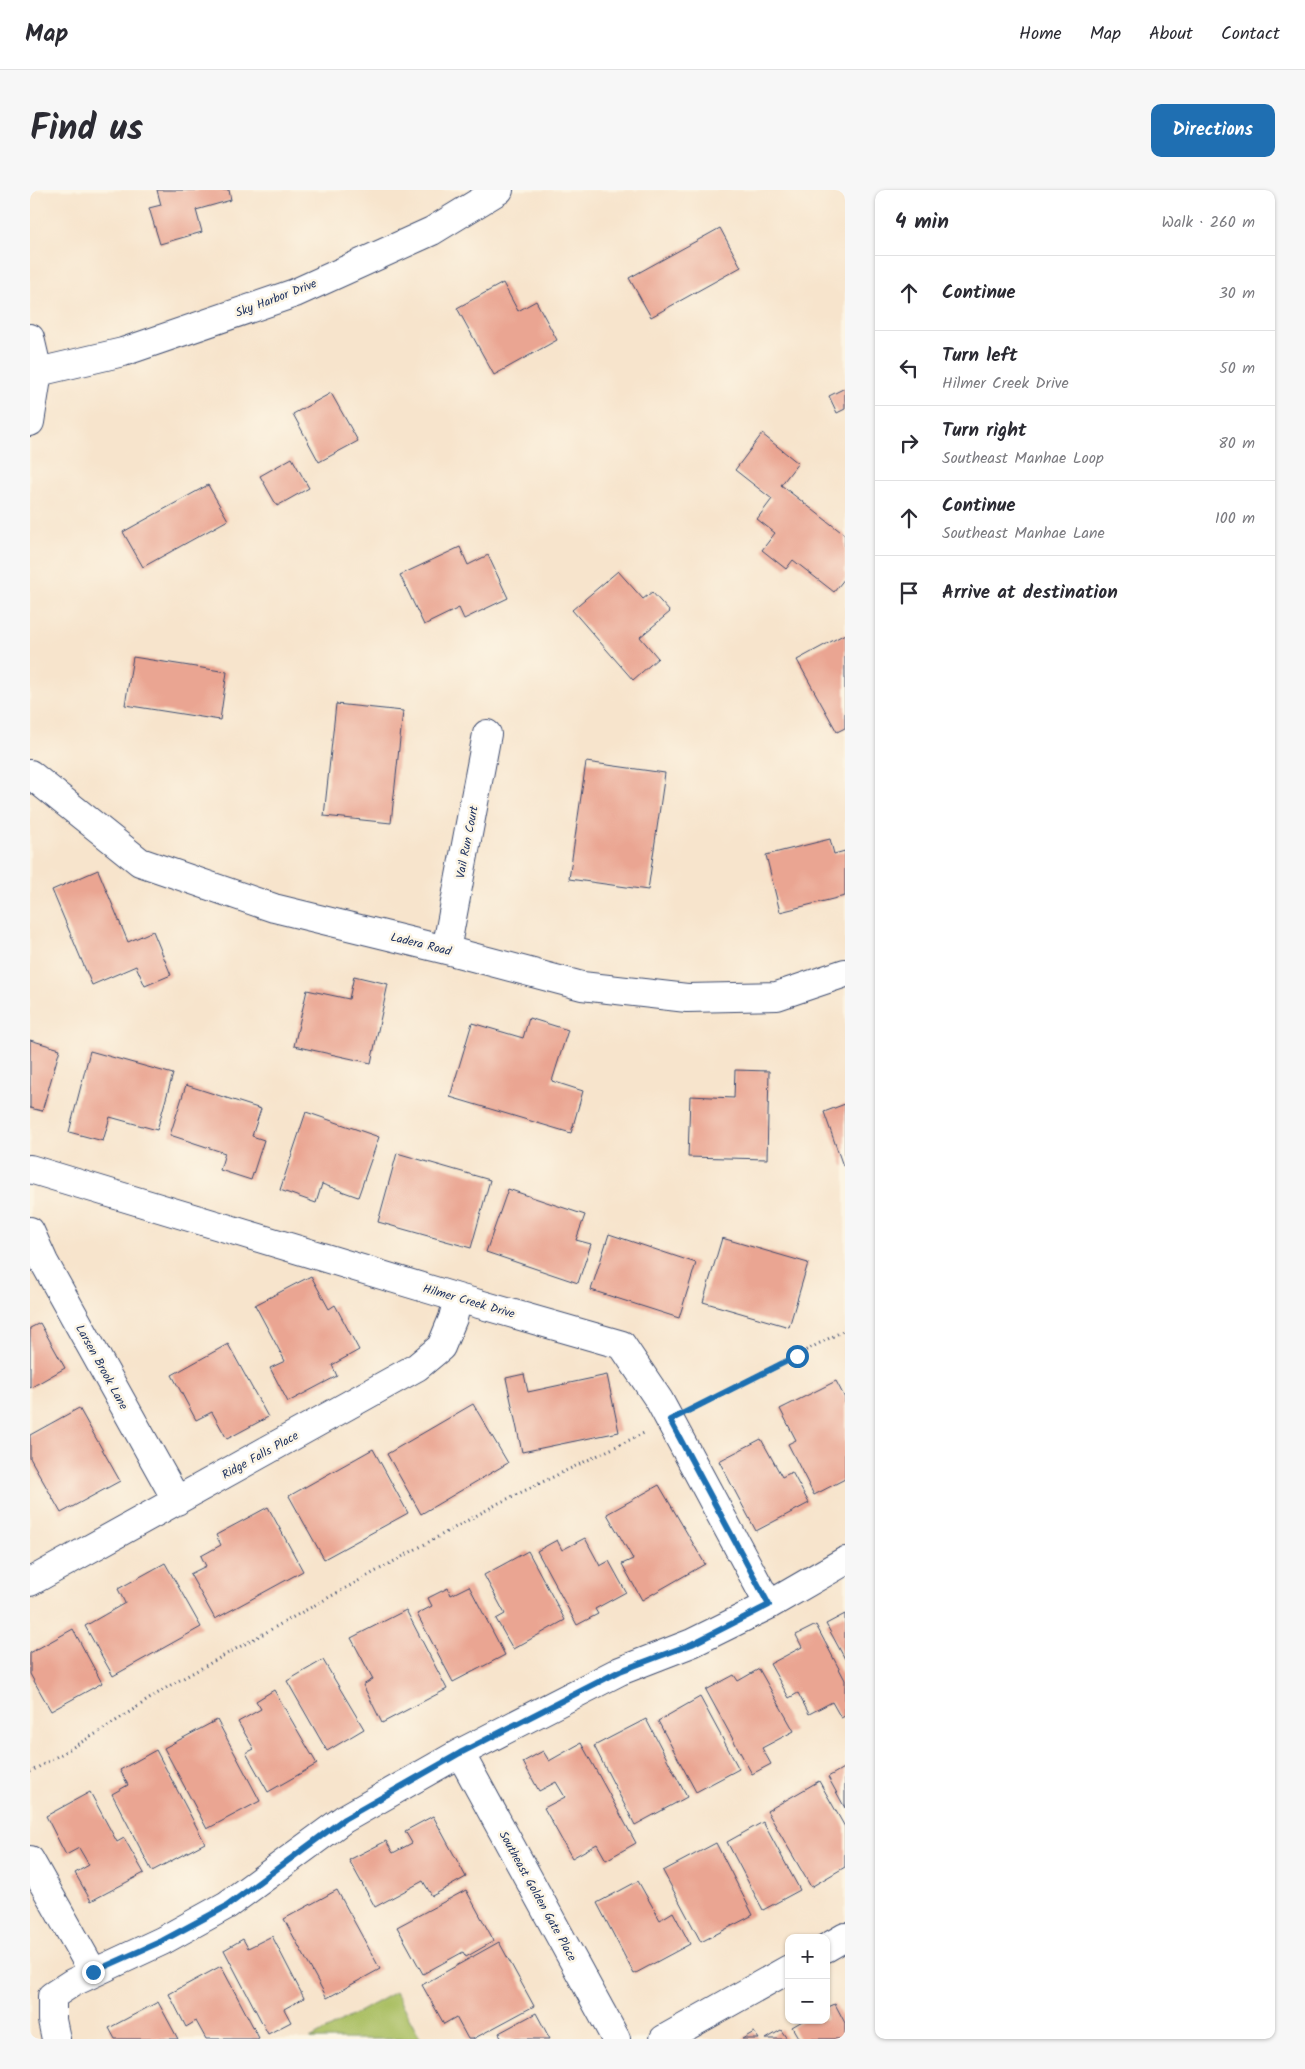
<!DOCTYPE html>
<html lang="en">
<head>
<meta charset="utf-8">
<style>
  body { margin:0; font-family:Kalam,sans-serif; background:#f7f7f7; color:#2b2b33 }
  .controls { position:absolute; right:15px; bottom:15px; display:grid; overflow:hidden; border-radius:10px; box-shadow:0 1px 4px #0004 }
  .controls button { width:45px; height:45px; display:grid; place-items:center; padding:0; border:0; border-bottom:1px solid #e1e1e2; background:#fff; color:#2b2b33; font:25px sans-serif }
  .stop { position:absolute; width:15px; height:15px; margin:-11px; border:4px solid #1f6fb2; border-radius:50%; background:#fff }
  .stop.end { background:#1f6fb2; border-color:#fff; box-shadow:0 1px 5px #0008 }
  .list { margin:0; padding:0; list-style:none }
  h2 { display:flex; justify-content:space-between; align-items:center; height:65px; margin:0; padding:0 20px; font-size:21px }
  h2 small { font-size:16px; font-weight:400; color:#7c7c81 }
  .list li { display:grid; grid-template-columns:32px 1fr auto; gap:15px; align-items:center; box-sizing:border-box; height:75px; padding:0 20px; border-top:1px solid #e1e1e2 }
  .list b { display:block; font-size:19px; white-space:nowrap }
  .list p { margin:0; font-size:16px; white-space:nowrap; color:#7c7c81 }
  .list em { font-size:16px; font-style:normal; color:#7c7c81 }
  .icon { flex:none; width:28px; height:28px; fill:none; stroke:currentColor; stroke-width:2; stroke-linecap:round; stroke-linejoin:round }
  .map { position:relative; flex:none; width:815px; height:1849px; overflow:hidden; border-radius:10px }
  header { display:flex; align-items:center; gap:30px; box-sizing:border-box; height:70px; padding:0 25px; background:#fff; border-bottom:1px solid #e1e1e2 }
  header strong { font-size:24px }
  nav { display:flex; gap:28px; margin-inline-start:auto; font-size:18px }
  .intro { display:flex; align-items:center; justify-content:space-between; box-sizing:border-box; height:120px; padding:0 30px }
  h1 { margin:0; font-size:35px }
  .button { padding:12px 22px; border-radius:10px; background:#1f6fb2; color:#fff; font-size:18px; font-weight:700 }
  main { display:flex; gap:30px; padding:0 30px }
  aside { flex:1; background:#fff; border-radius:10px; box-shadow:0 1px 4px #0004 }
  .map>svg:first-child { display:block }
  .green { fill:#aabf63; stroke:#627760 }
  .building { fill:#eaa592 }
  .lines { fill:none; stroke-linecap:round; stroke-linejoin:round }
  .street-casing { stroke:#3c4a6e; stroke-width:30 }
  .path { stroke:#3c4a6e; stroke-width:3; stroke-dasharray:1 4; stroke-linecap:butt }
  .street { stroke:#fff; stroke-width:28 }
  .route { stroke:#1f6fb2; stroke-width:6 }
  .labels { text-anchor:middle; stroke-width:5; stroke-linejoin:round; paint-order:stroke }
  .street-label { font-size:12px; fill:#1b2f5e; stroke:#fcf5e5 }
</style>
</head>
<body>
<header>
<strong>Map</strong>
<nav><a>Home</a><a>Map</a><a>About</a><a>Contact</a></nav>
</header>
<div class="intro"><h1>Find us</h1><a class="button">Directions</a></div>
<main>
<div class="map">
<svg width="815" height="1849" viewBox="0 0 815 1849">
  <rect width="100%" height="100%" fill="#fcf5e5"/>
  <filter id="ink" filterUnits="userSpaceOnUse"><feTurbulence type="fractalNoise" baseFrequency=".02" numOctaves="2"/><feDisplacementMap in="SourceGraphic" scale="10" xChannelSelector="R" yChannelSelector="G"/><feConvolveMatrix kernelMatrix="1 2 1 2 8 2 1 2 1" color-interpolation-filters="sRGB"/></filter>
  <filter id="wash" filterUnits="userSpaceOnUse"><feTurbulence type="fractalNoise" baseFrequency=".0096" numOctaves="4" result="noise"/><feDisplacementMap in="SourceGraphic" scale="20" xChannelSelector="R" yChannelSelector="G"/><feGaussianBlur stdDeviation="1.12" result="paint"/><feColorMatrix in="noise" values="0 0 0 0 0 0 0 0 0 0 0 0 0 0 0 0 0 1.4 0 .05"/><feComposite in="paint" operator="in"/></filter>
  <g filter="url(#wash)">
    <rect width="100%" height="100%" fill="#f7e4cc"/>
    <path class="green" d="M365,1802L391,1849H280Z"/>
    <g id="blocks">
      <path class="building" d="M127,0H199L201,10L166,20L172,42L130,54L119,18L131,15Z
        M690,38L711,77L621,127L599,88Z
        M473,93L488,121L506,111L527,150L464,185L427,118Z
        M815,198V219L807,223L799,206Z
        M301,203L328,251L289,272L263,224Z
        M732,244L768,273L751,295L815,345V388L804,402L763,370L756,379L732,360L745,343L727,329L742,309L705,280Z
        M262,268L279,298L247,316L230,286Z
        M178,295L198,330L113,377L93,342Z
        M430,357L438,375L458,365L478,408L434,429L429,418L394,435L370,385Z
        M588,381L613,409L622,402L640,422L610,447L628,468L603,490L542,420Z
        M815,444V538L807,542L767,470Z
        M103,467L197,482L190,530L95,515Z
        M306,514L373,521L361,633L294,626Z
        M556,572L635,583L618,700L539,689Z
        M800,649L804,664L815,661V706L750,722L736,665Z
        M68,680L98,752L123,741L141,785L115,796L106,776L62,795L22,700Z
        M324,786L358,794L341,873L264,856L277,800L319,809Z
        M499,828L538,840L522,891L553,901L541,943L420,907L442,833L493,848Z
        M0,850L30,859L12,921L0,918Z
        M60,861L143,884L127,940L80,927L73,951L39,942Z
        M705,880L739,881L737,969L658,967L660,906L704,908Z
        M156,895L231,919L222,946L234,950L221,990L190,980L195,963L140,945Z
        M815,914V976H813L794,922Z
        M276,922L349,947L328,1007L292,994L286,1013L250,1000Z
        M367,963L460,990L441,1058L348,1032Z
        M478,999L555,1025L546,1050L561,1054L548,1093L456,1062Z
        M579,1044L666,1073L649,1128L561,1100Z
        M692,1048L778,1073L759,1137L673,1112Z
        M281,1086L299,1119L305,1115L329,1160L302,1175L307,1186L258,1212L240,1178L255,1171L225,1115Z
        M10,1133L35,1178L0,1198V1138Z
        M198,1154L238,1227L197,1249L182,1222L166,1230L142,1185Z
        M494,1184L498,1202L577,1185L589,1242L492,1262L476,1188Z
        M806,1191L815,1208V1289L784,1305L758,1254L766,1250L750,1219Z
        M443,1214L478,1273L391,1324L357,1264Z
        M49,1218L90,1291L31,1323L0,1268V1245Z
        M731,1249L752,1287L762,1282L779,1313L726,1341L689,1271Z
        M343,1259L378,1323L294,1369L259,1306Z
        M629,1295L675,1374L612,1410L592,1374L603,1369L577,1324Z
        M238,1317L273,1381L185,1429L160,1384L176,1376L171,1366L191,1355L186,1345Z
        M555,1348L570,1376L579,1371L596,1402L565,1419L568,1424L547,1435L507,1361L527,1350L532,1360Z
        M498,1361L535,1430L483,1459L466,1429L475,1424L454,1385Z
        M135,1373L171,1437L83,1486L55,1436L95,1413L88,1399Z
        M439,1396L475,1465L423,1492L387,1424L402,1416L398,1408L418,1398L421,1405Z
        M376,1420L417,1499L352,1533L333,1495L343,1489L321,1448Z
        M815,1424V1469L796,1434Z
        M786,1435L815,1490V1526L811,1528L802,1512L779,1524L768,1503L759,1508L740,1474L772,1457L766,1445Z
        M43,1439L72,1493L21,1521L0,1484V1463Z
        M293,1470L334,1539L297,1561L257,1491Z
        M729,1479L764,1541L732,1558L741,1574L722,1584L676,1500L704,1485L708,1491Z
        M244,1500L287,1574L238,1602L216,1563L224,1559L208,1532L231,1519L226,1511Z
        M670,1507L709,1579L666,1602L628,1531Z
        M616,1529L657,1607L605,1635L564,1556Z
        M187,1530L230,1611L177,1639L134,1558Z
        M551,1553L606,1653L576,1670L567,1654L542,1668L514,1618L535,1607L526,1592L509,1601L493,1572L513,1561L519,1571Z
        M126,1560L175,1653L122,1681L82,1604L98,1595L90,1580Z
        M815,1577V1618L798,1587Z
        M789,1591L815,1637V1677L781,1697L737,1621Z
        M60,1602L87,1652L94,1648L114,1683L61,1711L45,1683L59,1675L49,1658L36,1665L16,1626Z
        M403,1626L436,1687L402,1706L393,1691L345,1717L319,1670L356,1651L363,1663L382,1653L375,1641Z
        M733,1632L770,1700L733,1720L697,1652Z
        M686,1653L723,1725L671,1752L633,1681Z
        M608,1691L630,1730L643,1722L660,1754L604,1784L567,1713Z
        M307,1700L350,1779L297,1808L254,1729Z
        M436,1700L464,1751L436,1767L433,1762L393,1784L367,1737Z
        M242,1746L274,1808L254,1819L261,1832L238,1844L194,1760L213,1749L218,1758Z
        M469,1752L504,1816L443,1849H438L426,1827L414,1834L392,1795Z
        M191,1776L229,1848L227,1849H176L166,1831L156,1837L139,1804Z
        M128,1812L148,1849H85L79,1838Z
        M805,1814L815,1833V1849H769L762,1837L774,1830H796V1818Z
        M506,1823L520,1849H472L469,1843Z
        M751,1840L757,1849H736Z
        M724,1842L729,1849H712Z"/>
    </g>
  </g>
  <g filter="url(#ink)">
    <use href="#blocks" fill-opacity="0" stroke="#3c4a6e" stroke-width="1"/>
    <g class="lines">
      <defs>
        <path id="street" d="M0,148L8,182L0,232
          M8,182L93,162L265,103L402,41L469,0
          M0,584L110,672L244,718L416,760L552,796L657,808L747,806L815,783
          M416,760L457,544
          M0,979L428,1108L592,1155L629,1210L739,1415
          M0,1041L14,1072L147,1311
          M0,1392L387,1177L411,1157L423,1128L428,1108
          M430,1563L586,1849
          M0,1670L63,1782
          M796,1758L815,1747
          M26,1849L22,1830V1806L42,1793L132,1751L197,1715L314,1629L430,1563L590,1481L662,1453L739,1415L815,1371
          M634,1849L759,1779"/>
      </defs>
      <use href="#street" class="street-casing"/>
      <path class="path" d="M665,1218L815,1140
        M0,1582L69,1542L139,1496L433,1333L469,1313L614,1243"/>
      <use href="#street" class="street"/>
    </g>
  </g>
  <g class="lines" filter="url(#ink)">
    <path class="route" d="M63,1782L132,1751L197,1716L314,1629L430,1563L590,1481L662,1454L739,1415L640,1230L767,1166"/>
  </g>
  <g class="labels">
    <g class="street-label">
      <text transform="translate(246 108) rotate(-21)" y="4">Sky Harbor Drive</text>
      <text transform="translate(437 652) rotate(-79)" y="4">Vail Run Court</text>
      <text transform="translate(391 754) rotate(14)" y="4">Ladera Road</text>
      <text transform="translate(439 1111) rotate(16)" y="4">Hilmer Creek Drive</text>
      <text transform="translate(72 1177) rotate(61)" y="4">Larsen Brook Lane</text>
      <text transform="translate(230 1265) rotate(-29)" y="4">Ridge Falls Place</text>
      <text transform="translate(508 1706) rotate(61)" y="4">Southeast Golden Gate Place</text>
    </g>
  </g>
</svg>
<div class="controls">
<button>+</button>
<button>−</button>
</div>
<div class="stop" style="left:767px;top:1166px"></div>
<div class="stop end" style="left:63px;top:1782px"></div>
</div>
<aside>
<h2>4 min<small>Walk · 260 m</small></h2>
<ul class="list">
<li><svg class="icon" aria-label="ahead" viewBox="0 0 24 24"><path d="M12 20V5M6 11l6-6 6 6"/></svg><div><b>Continue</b></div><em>30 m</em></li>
<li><svg class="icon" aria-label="left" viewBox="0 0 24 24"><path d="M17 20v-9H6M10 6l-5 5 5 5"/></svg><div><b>Turn left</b><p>Hilmer Creek Drive</p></div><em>50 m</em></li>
<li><svg class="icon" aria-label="right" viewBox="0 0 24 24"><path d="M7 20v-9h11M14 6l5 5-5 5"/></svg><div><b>Turn right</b><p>Southeast Manhae Loop</p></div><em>80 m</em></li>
<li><svg class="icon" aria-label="ahead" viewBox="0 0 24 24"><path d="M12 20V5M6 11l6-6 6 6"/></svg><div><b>Continue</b><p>Southeast Manhae Lane</p></div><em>100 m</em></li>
<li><svg class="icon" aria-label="arrive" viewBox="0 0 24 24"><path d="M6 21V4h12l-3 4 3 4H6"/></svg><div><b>Arrive at destination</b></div></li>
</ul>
</aside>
</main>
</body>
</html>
